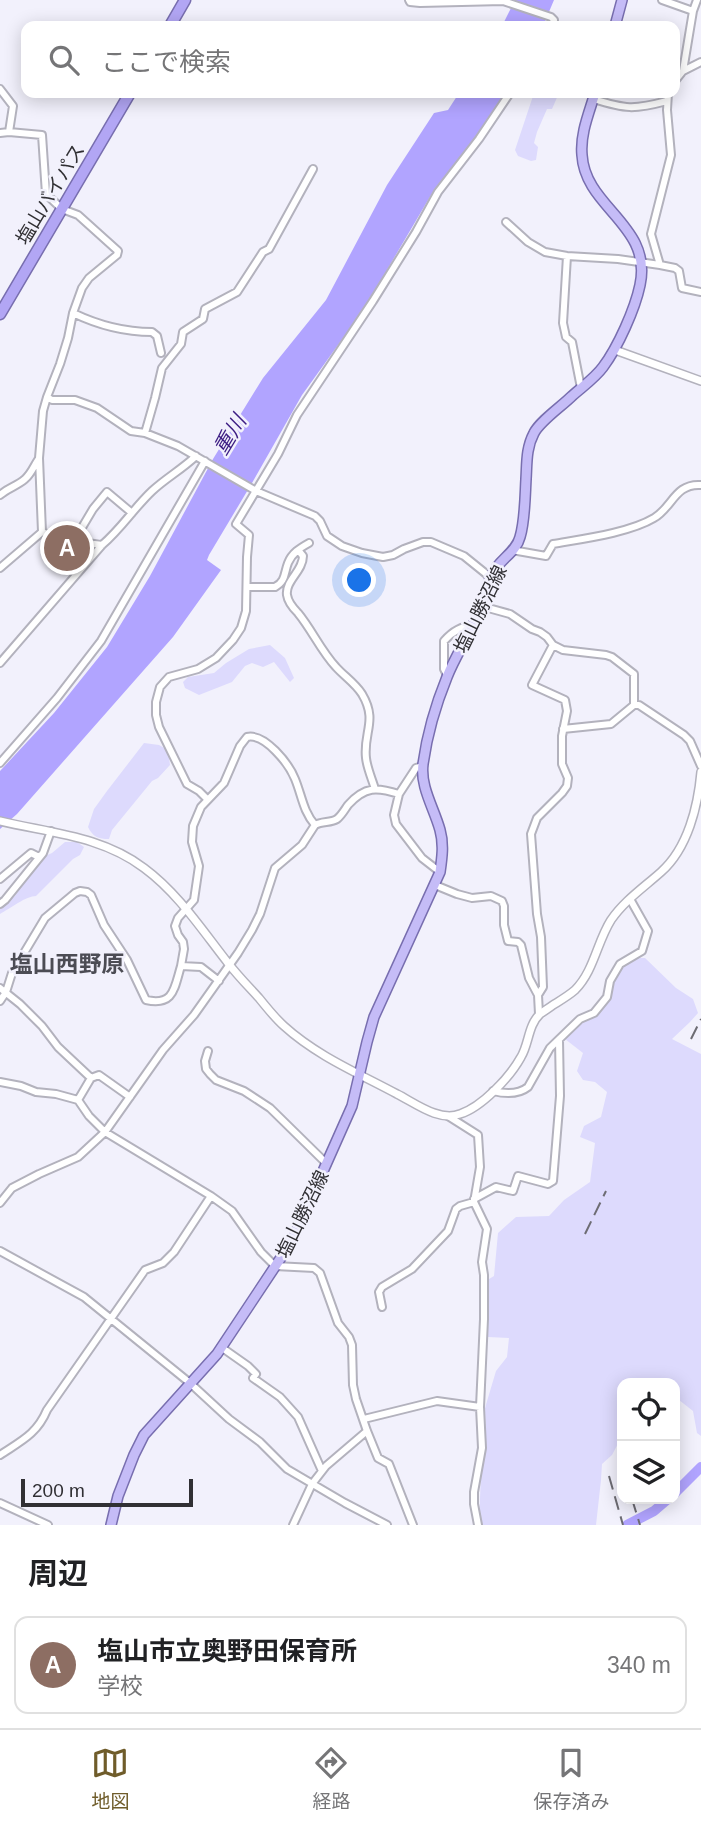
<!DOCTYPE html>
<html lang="ja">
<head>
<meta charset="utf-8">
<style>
  body { margin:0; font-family:Helvetica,"Noto Sans JP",sans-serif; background:#f6f6f6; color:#202124 }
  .controls { position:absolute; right:21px; bottom:21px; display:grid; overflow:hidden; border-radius:14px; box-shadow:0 4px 18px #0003 }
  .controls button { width:63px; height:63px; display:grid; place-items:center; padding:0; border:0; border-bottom:2px solid #e0e0e0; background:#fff; color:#202124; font:35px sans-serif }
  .scale { position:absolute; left:21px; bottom:18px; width:172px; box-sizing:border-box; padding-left:7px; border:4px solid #313034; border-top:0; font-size:19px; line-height:24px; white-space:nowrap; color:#313034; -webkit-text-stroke:5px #f2f1fc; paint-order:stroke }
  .you { position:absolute; left:360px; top:581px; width:24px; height:24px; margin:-18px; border:5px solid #fff; border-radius:50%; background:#1a73e8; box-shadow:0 0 0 10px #1a73e833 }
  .badge { display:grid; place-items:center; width:46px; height:46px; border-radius:50%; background:#6f5c2a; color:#fff; font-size:23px; font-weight:700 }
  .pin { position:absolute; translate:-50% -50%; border:4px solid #fff; box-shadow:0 2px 7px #0006 }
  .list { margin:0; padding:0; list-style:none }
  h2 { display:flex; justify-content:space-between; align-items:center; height:91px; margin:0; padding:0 28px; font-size:30px }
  h2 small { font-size:23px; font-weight:400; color:#757577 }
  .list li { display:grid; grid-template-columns:46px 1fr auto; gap:21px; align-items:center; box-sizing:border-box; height:98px; margin:0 14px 14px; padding:0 14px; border:2px solid #e0e0e0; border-radius:14px }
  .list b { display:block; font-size:26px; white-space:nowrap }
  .list p { margin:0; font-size:23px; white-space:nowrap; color:#757577 }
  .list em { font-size:23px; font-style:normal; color:#757577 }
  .icon { flex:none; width:38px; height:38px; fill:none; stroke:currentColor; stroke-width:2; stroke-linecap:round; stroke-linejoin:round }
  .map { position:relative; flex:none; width:701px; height:1525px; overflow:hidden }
  .search { position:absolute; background:#fff; box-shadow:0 4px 18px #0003; left:21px; right:21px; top:21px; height:77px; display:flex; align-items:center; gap:18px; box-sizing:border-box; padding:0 24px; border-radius:14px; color:#757577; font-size:26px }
  .sheet { height:203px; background:#fff }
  nav { display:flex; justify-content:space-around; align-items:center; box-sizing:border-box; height:98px; border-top:2px solid #e0e0e0; background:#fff; font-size:19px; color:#757577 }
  nav a { display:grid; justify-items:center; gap:4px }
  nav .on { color:#6f5c2a }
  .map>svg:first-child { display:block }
  .green { fill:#dddafd }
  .water { fill:#b1a4ff }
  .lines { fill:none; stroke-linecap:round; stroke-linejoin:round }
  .river { stroke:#b1a4ff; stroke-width:10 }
  .minor-casing { stroke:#b3b2bd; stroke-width:10 }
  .tertiary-casing { stroke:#b3b2bd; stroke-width:10 }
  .primary-casing { stroke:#786eaf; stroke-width:12 }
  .trunk-casing { stroke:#786eaf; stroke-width:13 }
  .minor { stroke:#fff; stroke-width:6 }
  .tertiary { stroke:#fff; stroke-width:7 }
  .primary { stroke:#c5bcf7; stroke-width:9 }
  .trunk { stroke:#b2a6f4; stroke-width:10 }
  .rail { stroke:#6d6c73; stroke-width:2; stroke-dasharray:14 7; stroke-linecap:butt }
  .labels { text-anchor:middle; stroke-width:5; stroke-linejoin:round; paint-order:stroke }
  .street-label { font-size:19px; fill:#313034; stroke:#f2f1fc }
  .water-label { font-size:21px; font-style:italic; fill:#3c1c83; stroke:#f2f1fc }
  .quarter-label { font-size:23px; font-weight:bold; fill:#4c4c54; stroke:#f2f1fc }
</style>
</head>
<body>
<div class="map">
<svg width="701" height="1525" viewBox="0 0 701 1525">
  <rect width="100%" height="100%" fill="#f2f1fc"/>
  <path class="green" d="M534,93H559L552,109H547L537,132L534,143L538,147L536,160L531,161L518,156L515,150Z
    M270,645L285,658L294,678L290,682L274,662L263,667L252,663L245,666L232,682L199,695L185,688L183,682L188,677L214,673L226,663L249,649Z
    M144,743L159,745L168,750L170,765L158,778L152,781L112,830L109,839C98,839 93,837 88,827L94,809L107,791Z
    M65,842H77L84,847L80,855L73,859L36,896C26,896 11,908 0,914V907L15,896L25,880L45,856L52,853Z
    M640,958H645L676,988L693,999L698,1013L690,1022L672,1039L701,1054V1436L697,1433L693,1411L679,1400L675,1401V1383H622V1436L612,1455L602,1464L601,1480L596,1525H479L481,1472L486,1449L485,1408L496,1371L507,1357L509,1338L488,1337L489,1279L494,1276L498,1233L516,1217L549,1216L564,1200L590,1182L595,1143L580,1137L584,1126L601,1117L607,1092L595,1082L583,1080L577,1071L583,1053L565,1039L579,1024L596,1016L611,995L612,981L625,963Z"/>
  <path class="water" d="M515,0H554L543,26H502Z
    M459,93H507L494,115L434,190L364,309L302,395L252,483L209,555L207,560L221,570L173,637L17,814L0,829V771L54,713L107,647L150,576L213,459L263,378L326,300L387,185L434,113L448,110Z"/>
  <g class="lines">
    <path class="river" d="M675,1493L701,1467
      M627,1525L654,1511L668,1499"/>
    <defs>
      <path id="minor" d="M409,0L410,2L420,3L503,1L551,17L554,20L553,26
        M662,0L693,11L683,71L675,81
        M693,11L697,0
        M683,71L701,62
        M0,89L13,106L9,132
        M593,99C626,109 633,110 667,101
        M0,133L9,132L42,135L46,194L62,209L78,215L118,251L117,255L89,278L82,288L73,313L68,338L60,364L47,397L43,411L39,458L42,532
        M506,222L528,242L545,252L567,256L618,259L660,265L651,234L671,155L667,110L668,93
        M567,256L563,323L566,337L572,342L581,388
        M660,265L675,268L679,271L682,288L701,292
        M73,313C98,325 124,332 152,332L157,336L161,353
        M47,397L52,400H75L97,408L131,431L145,433L178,446L256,491L315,516L320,521L327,536L342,546L362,553L383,557L393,555L404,549L423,542H431L464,556L490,577
        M145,433L155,398L162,368L181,344L183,332L203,319L205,309L237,292L263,252L269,249L313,169
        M0,495C8,488 17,486 25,479C31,474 34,466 38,460
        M42,532C61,540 81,542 102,545
        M74,541L93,509L107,492L132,513
        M298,550L303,556C303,571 285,581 287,595C288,602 293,608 298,613C312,630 321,651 336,667C344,676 355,683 362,694C378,721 363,732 366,758C367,768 372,779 375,789
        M512,550L546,556L553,544C581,539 629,533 654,518C672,508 675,483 701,485
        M0,568L42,532
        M247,587H275C286,581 284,573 288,563C292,553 300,548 309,543
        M481,606L510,614L532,629L540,632L547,637L553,645L563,650L606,655L612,657L634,674V705L611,724L563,729
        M0,663L102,545C121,529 134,508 152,491C166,478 181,470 196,456
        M447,675L444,669V641C451,633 461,626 472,626
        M634,705H639L684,735L690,741L701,766
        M0,763L57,698L101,641L205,461
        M423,766L416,768L399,794L394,815L396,824L422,858L440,872
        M207,799L199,791L187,784L159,727L156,715V702L160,687L169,677L198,669L216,658L233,640L241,628L246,611L247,557L249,535L236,524L278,454L297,415L373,301L416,232L438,192L479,139L510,93
        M0,879L31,853L39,857
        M435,885L457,894L472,898L491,896L502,901L504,906V925L508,941L518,942L521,945L529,978L538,995L539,1014
        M0,904L5,900L43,853L51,831
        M181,966L184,949L183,942L178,935L175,926L178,918L194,900L199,866L192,842L193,826L201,807L224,783L240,746L247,737C265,733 289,764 295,779C302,796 303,811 315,825
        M0,988L20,1004L42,1026L58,1047L91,1078
        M538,995L543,987L541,937L537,914L531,834L537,818L562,793L567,786L568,778L562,764V736L567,711L565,700L532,685L553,645
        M0,1001L6,992L12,973L45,918L75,893L80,891L87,892L91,895L104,925L127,960L146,1000C174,1006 174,989 181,966L201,967L219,981
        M208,1051L205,1061L206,1069L210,1074L216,1080L244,1091L270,1108L327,1164
        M0,1082L21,1086L36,1092L56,1094L78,1100L89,1116L105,1132L211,1196L232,1211L261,1252L275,1266L314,1268L320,1273L338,1323L349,1337L352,1345L353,1385L356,1399L367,1431L378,1458L389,1464L413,1525
        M493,1091C505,1094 518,1095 528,1087L550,1048L580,1019L594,1013L607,997L610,981L620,964L642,951L648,931L630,899
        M78,1100L91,1078L99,1075L130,1097
        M448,1116L478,1135L480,1167L474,1202L487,1229L482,1262L484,1275V1319L480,1407L482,1448L474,1492V1504L478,1525
        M474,1199L496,1187L513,1191L518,1176L548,1184L553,1181L560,1096L559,1040
        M0,1203L12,1188L39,1174L78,1157L105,1132L163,1050L194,1015L238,953L252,930L260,914L275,868L302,845L315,825C322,821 331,823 337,819C342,815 345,809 348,805C365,786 377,787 399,794
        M0,1251L84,1297L190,1383L229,1419L260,1442L287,1469L345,1503L387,1525
        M382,1307L379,1292L382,1287L412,1269L448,1231L456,1209L460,1206L474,1202
        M221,1347L248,1366L256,1374L253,1378L280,1397L298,1417L322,1471
        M364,1419L437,1401L480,1407
        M0,1455C21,1441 37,1434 47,1410L145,1270L163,1263L174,1252L211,1196
        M0,1503L48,1525
        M293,1525L312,1484L326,1466L367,1431"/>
      <path id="tertiary" d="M615,350L701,381
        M0,821C50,833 102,836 144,868C178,893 202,930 228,963C238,976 249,987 259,998C267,1008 275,1018 284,1026C317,1056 358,1073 397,1094C415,1103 439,1122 460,1114C482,1107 510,1077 521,1057C529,1044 528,1025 540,1014C544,1011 549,1008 553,1005C561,1000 568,996 575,990C594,971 597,942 611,920C624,901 643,888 661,872C688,848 698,806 701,772"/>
      <path id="primary" d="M615,26L622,0
        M111,1525L118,1496L134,1455L144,1435L217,1354L292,1241L352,1106L367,1042L374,1017L440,872C442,858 444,844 440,830C434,808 420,787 423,764C427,735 436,704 447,677C454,659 465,642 473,625C480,608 484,591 492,575C498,560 516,553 520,537C525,521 525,497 526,479C527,463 526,448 534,433C540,421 562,406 572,396C582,387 595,378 603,367C618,347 635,309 640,285C653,225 585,208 582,155C580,134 589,113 595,93"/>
      <path id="trunk" d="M170,26L185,0
        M0,314L130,93"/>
    </defs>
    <use href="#minor" class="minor-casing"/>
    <use href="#tertiary" class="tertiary-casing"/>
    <use href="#primary" class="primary-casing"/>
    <use href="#trunk" class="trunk-casing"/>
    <use href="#minor" class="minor"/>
    <use href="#tertiary" class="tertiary"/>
    <use href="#primary" class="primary"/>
    <use href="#trunk" class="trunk"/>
    <path class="rail" d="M691,1039L701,1019
      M585,1234L606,1191
      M609,1476L623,1525
      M632,1499L640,1525"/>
  </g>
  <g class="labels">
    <g class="street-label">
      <text transform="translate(50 194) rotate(-59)" y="7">塩山バイパス</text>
      <text transform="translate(480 609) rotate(-64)" y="7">塩山勝沼線</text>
      <text transform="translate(302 1214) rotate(-64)" y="7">塩山勝沼線</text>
    </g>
    <g class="water-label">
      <text transform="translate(230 435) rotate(-59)" y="7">重川</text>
    </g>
    <g class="quarter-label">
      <text x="67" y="972">塩山西野原</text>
    </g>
  </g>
</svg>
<div class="controls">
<button><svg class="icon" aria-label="locate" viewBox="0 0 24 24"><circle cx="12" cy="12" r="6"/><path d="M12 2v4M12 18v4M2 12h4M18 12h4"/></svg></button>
<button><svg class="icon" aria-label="layers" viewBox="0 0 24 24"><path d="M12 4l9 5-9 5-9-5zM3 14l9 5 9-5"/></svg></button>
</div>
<div class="scale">200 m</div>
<div class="you"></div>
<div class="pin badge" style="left:67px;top:548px;background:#8d6e63">A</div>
<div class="search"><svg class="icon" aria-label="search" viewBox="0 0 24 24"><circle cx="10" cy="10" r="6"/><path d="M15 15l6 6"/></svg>ここで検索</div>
</div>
<section class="sheet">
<h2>周辺<small></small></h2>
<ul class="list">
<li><span class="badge" style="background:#8d6e63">A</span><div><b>塩山市立奥野田保育所</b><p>学校</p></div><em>340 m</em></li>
</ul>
</section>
<nav>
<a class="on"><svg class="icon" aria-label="map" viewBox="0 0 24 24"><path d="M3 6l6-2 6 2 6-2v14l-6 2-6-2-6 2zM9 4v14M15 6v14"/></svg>地図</a>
<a><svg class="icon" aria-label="directions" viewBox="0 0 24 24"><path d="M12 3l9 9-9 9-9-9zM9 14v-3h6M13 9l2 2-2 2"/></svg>経路</a>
<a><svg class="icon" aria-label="saved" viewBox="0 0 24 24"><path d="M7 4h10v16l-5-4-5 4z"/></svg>保存済み</a>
</nav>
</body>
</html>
